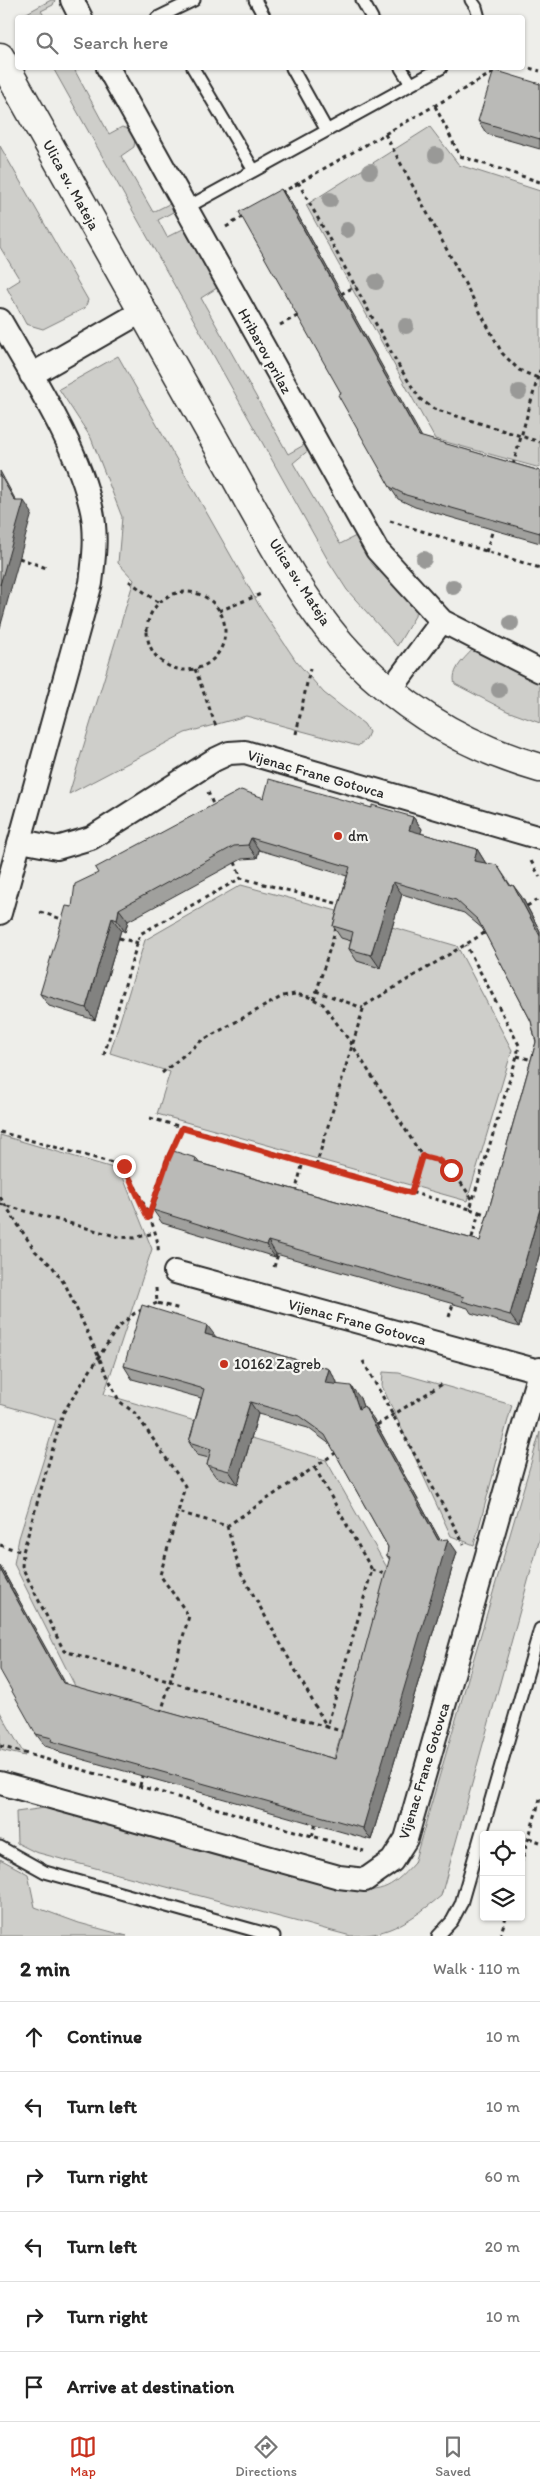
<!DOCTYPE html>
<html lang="en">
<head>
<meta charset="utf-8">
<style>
  body { margin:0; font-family:Itim,sans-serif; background:#f6f6f6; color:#222 }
  .controls { position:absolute; right:15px; bottom:15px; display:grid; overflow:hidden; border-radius:5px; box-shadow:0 1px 4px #0004 }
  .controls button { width:45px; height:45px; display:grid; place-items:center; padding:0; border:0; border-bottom:1px solid #e0e0e0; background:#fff; color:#222; font:25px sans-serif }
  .stop { position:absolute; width:15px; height:15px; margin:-11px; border:4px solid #c8321e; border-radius:50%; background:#fff }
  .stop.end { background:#c8321e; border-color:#fff; box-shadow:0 1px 5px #0008 }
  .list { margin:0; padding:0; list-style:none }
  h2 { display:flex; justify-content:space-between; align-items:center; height:65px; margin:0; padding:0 20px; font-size:21px }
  h2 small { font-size:16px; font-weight:400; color:#767676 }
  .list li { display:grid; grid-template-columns:32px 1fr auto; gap:15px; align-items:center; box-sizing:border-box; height:70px; padding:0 20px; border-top:1px solid #e0e0e0 }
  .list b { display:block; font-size:19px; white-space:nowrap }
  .list em { font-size:16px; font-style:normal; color:#767676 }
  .icon { flex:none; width:28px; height:28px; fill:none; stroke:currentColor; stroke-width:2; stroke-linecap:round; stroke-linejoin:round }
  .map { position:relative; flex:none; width:540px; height:1936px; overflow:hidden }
  .search { position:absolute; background:#fff; box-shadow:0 1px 4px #0004; left:15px; right:15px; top:15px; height:55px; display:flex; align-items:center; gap:12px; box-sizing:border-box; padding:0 18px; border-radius:5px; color:#767676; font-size:19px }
  .sheet { height:485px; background:#fff }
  nav { display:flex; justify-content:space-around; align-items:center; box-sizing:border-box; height:70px; border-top:1px solid #e0e0e0; background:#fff; font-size:14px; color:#767676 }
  nav a { display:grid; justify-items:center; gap:2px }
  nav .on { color:#c8321e }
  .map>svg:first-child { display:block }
  .green { fill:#cececa; stroke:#7c7c7a }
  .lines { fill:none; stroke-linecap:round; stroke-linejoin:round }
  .service-casing { stroke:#2b2b2b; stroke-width:15 }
  .minor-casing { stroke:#2b2b2b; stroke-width:26 }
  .tertiary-casing { stroke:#2b2b2b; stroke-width:31 }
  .path { stroke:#2b2b2b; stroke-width:3; stroke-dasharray:4 4; stroke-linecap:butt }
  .service { stroke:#f6f6f2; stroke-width:11 }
  .minor { stroke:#f6f6f2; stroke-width:22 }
  .tertiary { stroke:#f6f6f2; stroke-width:28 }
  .tree { fill:#999997 }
  .wall { fill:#a0a09d; stroke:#2b2b2b }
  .shaded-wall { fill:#828280; stroke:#2b2b2b }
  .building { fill:#babab7; stroke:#2b2b2b }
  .route { stroke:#c8321e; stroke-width:6 }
  .poi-dot { fill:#c8321e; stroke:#f6f6f2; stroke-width:2 }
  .labels { text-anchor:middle; stroke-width:4.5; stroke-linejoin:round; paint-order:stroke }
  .street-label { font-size:15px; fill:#2b2b2b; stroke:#f6f6f2 }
  .poi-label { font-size:15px; fill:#2b2b2b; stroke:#f6f6f2; text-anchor:start }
</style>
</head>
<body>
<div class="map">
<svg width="540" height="1936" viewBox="0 0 540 1936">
  <rect width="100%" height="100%" fill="#eeeeea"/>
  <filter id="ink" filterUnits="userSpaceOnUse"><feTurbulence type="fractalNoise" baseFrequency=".02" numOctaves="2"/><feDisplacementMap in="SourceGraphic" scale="10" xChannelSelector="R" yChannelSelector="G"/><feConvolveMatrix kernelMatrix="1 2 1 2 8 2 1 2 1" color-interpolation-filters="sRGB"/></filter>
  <g filter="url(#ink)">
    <path class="green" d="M51,0H55L53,5L41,11L45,17H25L23,15Z
      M53,68H81L75,71L109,134L122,127C133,130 136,137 134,147L121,156L153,212L169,204L172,205L173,212L158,220L167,237L185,228L220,286L201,298L288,454L304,445L310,449L293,463L340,544L356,536L416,603L415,616L397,646L347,590L329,562Z
      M430,127L459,165L540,191V468L435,439L306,205Z
      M0,146L88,300L85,308L43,329L26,324L7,288L20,280L0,247Z
      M118,356L260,607L296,661L324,693L364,724L369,732L366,739L358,746L246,716L185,733L69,794L134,580L118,563L122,517L91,438L59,389Z
      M474,648L540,679V723L507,711L455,684C450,670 466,657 474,648Z
      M241,885L348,914L362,944L358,961L380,968L392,927L457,946L512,1050L467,1201L157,1114L170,1072L110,1053L145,940Z
      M0,1135L120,1170L152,1249L104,1394L326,1460L389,1571L333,1761L77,1690L14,1564L19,1538L56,1420L0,1404Z
      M383,1372L399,1373L512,1405L474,1545L451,1536L382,1386Z
      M540,1432V1538L441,1896C412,1919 390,1936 351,1936L35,1852L17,1843L16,1812L45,1808L344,1890C381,1892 389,1891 414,1863Z
      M0,1712L25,1756L0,1750Z
      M0,1859L28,1874L35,1907L79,1923L127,1936H0Z"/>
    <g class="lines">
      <defs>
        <path id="service" d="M255,0L265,18
          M362,0L372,18
          M471,0L476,7L479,18
          M157,18L194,0
          M193,68L253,169
          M292,68L326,129
          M401,68L411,84
          M186,208L441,68
          M0,1847L45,1872L274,1936
          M438,1936L452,1921L461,1904L540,1629"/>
        <path id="minor" d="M72,0L81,18
          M108,68L377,550L442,621
          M0,320C33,378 78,446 92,511C97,535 94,559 91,583L0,913
          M31,375L141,312
          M389,692L442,621L540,671
          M21,841L57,848L91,838L214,760L229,753L245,752L540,838
          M175,1272L539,1371
          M0,1783L339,1877L365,1880L392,1861L406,1839L540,1369"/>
        <path id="tertiary" d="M0,57C74,190 148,323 223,455C260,520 303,608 356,660C408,712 469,748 540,768"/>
      </defs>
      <use href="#service" class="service-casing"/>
      <use href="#minor" class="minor-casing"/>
      <use href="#tertiary" class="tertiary-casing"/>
      <path class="path" d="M522,66L540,71
        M435,106L460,156L540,182
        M385,134L502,353L519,370L540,379
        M298,182L400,368L420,399L434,409L540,442
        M281,193L501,68
        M226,227L244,216
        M341,294L356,286
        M280,325L301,314
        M513,465L540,370
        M390,521L540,568
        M486,552L493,529
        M19,558L49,569
        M129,581L159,603
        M147 631a39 39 0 1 1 78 0a39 39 0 1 1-78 0Z
        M219,611L261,594
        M195,669L217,729
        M296,734L310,669
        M208,792L215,809
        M531,861L540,877
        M235,862L241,878
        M527,906L540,898
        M40,912L65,920
        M119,938L138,943
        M316,991L363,1008
        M314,1000L336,928
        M104,1055L140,934L241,878L343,905
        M517,1056L540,1062
        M162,1073L201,1041L283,996L295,994L309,997L323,1004L351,1043L422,1156L411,1193
        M150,1118L470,1209L517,1056L519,1045L466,945
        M0,1132L124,1166C135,1188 161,1231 158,1254
        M422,1156C450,1163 457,1178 473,1200
        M316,1166L364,1006L486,932
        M295,1193L303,1162
        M0,1197L35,1251L52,1266L66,1286L119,1401L136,1414L185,1486L178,1512L227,1526L337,1452
        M0,1204L119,1237L134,1238L154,1233
        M470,1209L479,1212L471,1241
        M479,1212L491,1216
        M148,1217L167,1159L182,1128
        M274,1267L278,1254
        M156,1288L157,1303L180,1309
        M157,1303L135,1313L118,1327L63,1413L23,1552L22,1567L64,1651L327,1727L372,1570L315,1468
        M449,1317L453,1304
        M363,1361L464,1544
        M377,1425L444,1383
        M227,1526L240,1571L327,1727L345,1732
        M0,1545L23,1552
        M372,1570L388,1575
        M161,1713L189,1616L160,1575L178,1512
        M0,1746L364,1851
        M140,1786L142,1776
        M312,1836L316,1824
        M529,1838L540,1842
        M521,1864L540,1799
        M500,1936L506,1917"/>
      <use href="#service" class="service"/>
      <use href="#minor" class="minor"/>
      <use href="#tertiary" class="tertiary"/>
    </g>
    <g class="tree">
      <circle cx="436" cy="155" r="8"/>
      <circle cx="370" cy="171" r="8"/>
      <circle cx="330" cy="200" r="8"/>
      <circle cx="347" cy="230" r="8"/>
      <circle cx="376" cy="282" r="8"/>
      <circle cx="406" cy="326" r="8"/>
      <circle cx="519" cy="392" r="8"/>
      <circle cx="424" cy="559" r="8"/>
      <circle cx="453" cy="587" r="8"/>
      <circle cx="511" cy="623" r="8"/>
      <circle cx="499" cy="690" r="8"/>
    </g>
    <path class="wall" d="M540,84V149L487,134L478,121Z
      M281,189L290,201L421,437L540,471V543L415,507L398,499L390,487L341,393Z
      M264,798L372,808L413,817L422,829L420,833L477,849L485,862V863L497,865L511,886L522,897L540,931V1252L519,1327L471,1313L468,1308L276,1254L275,1257L162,1223L153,1210L196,1158L199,1163L480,1241L536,1042L531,1021L483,929L464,913L402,894L380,968L357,961L349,949L351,941L341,938L333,926L347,876L259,850L257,858L242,859L128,921L125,932L121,930L95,1020L49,1006L40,994L72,907Z
      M216,1337L329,1369L337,1382L336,1384L360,1398L363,1407L373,1418L440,1540L457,1552L371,1840L60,1753L57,1750L45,1746L36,1734L3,1571L65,1684L335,1759L390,1560L387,1556L388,1547L331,1445L308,1428L258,1414L238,1484L216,1477L207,1465L209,1458L197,1455L189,1442L201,1398L132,1379L124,1366Z"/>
    <path class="shaded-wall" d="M281,189L290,201L428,448L419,436Z
      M0,471L21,510L24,501L32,513L0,628V585L15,501L0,475Z
      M413,817L422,829L418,843L409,830Z
      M251,838L259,850L257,858L248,845Z
      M477,849L485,862L482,873L474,861Z
      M393,882L402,894L380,968L371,955Z
      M513,885L522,897L540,931V936Z
      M119,909L128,921L125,932L117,920Z
      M112,918L121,930L95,1020L86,1008Z
      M540,1209V1252L519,1327L510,1315Z
      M268,1241L276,1254L275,1257L266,1245Z
      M207,1325L216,1337L205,1334Z
      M329,1369L337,1382L334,1395L325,1383Z
      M351,1386L360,1398L368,1421L359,1409Z
      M250,1402L258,1414L238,1484L229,1471Z
      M364,1406L373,1418L445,1549L448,1539L457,1552L371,1840L363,1828L438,1540Z
      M0,1566L3,1571L72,1695L63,1683L0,1569Z"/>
    <path class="building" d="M494,70L540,84V139L478,121Z
      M281,189L419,436L540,471V533L406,495L390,487L338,395L341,393L239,212Z
      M0,475L15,501H24L0,585Z
      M269,779L372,808V805L413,817L409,830L477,849L474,861L497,865L510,886L513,885L540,936V1209L510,1315L462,1301L464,1297L268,1241L266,1245L153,1210L170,1150L196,1158L195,1162L480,1241L536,1042L531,1021L478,920L456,900L393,882L371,955L349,949L353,932L333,926L350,867L251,838L248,845L234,846L119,909L117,920L112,918L86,1008L40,994L66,906L72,907L75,884L98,873L95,868L241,790L264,798Z
      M142,1305L207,1325L205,1334L329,1369L325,1383L351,1386L359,1409L364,1406L438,1540L448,1539L363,1828L51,1741L52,1738L36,1734L0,1670V1569L63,1683L335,1759L390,1557L387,1556L388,1547L325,1435L299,1416L250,1402L229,1471L207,1465L211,1449L189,1442L204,1389L124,1366Z"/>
  </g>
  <g class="lines" filter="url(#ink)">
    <path class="route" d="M124,1166L148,1218L168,1159L182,1128L411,1193L422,1156L438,1160L451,1170"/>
  </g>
  <g class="poi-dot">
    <circle cx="338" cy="836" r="5"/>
    <circle cx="224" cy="1364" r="5"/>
  </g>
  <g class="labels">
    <g class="street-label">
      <text transform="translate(71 185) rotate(61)" y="5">Ulica sv. Mateja</text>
      <text transform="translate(265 351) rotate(61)" y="5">Hribarov prilaz</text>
      <text transform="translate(300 582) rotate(57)" y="5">Ulica sv. Mateja</text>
      <text transform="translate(316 774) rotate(16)" y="5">Vijenac Frane Gotovca</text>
      <text transform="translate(357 1322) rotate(15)" y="5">Vijenac Frane Gotovca</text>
      <text transform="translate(424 1771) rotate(-73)" y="5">Vijenac Frane Gotovca</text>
    </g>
    <g class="poi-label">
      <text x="348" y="841">dm</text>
      <text x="234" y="1369">10162 Zagreb</text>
    </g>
  </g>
</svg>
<div class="controls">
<button><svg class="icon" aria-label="locate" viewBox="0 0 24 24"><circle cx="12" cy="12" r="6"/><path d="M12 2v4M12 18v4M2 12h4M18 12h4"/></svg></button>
<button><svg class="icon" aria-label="layers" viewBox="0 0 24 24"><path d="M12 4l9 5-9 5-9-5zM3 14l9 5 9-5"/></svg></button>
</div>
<div class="stop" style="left:451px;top:1170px"></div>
<div class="stop end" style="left:124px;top:1166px"></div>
<div class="search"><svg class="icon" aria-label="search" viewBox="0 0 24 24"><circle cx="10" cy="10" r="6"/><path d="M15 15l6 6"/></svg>Search here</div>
</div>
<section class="sheet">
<h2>2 min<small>Walk · 110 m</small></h2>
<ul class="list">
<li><svg class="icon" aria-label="ahead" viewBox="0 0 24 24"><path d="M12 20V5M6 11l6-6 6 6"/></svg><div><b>Continue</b></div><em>10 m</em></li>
<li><svg class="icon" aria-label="left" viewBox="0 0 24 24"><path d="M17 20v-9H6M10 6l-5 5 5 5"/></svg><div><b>Turn left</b></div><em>10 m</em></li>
<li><svg class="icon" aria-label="right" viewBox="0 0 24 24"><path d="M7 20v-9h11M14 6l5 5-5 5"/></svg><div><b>Turn right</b></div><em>60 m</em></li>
<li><svg class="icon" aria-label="left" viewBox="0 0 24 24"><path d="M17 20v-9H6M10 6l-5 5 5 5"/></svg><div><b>Turn left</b></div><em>20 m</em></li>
<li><svg class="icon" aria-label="right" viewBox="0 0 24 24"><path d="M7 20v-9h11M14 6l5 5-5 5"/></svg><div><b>Turn right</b></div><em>10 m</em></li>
<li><svg class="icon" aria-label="arrive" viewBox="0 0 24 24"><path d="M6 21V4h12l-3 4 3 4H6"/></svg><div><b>Arrive at destination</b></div></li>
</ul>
</section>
<nav>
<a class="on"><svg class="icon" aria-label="map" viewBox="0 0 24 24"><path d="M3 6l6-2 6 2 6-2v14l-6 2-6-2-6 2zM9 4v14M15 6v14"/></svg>Map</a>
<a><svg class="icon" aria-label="directions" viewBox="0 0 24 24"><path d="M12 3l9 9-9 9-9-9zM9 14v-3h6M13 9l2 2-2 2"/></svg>Directions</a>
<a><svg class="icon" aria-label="saved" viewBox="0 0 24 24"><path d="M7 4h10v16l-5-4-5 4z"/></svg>Saved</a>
</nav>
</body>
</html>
